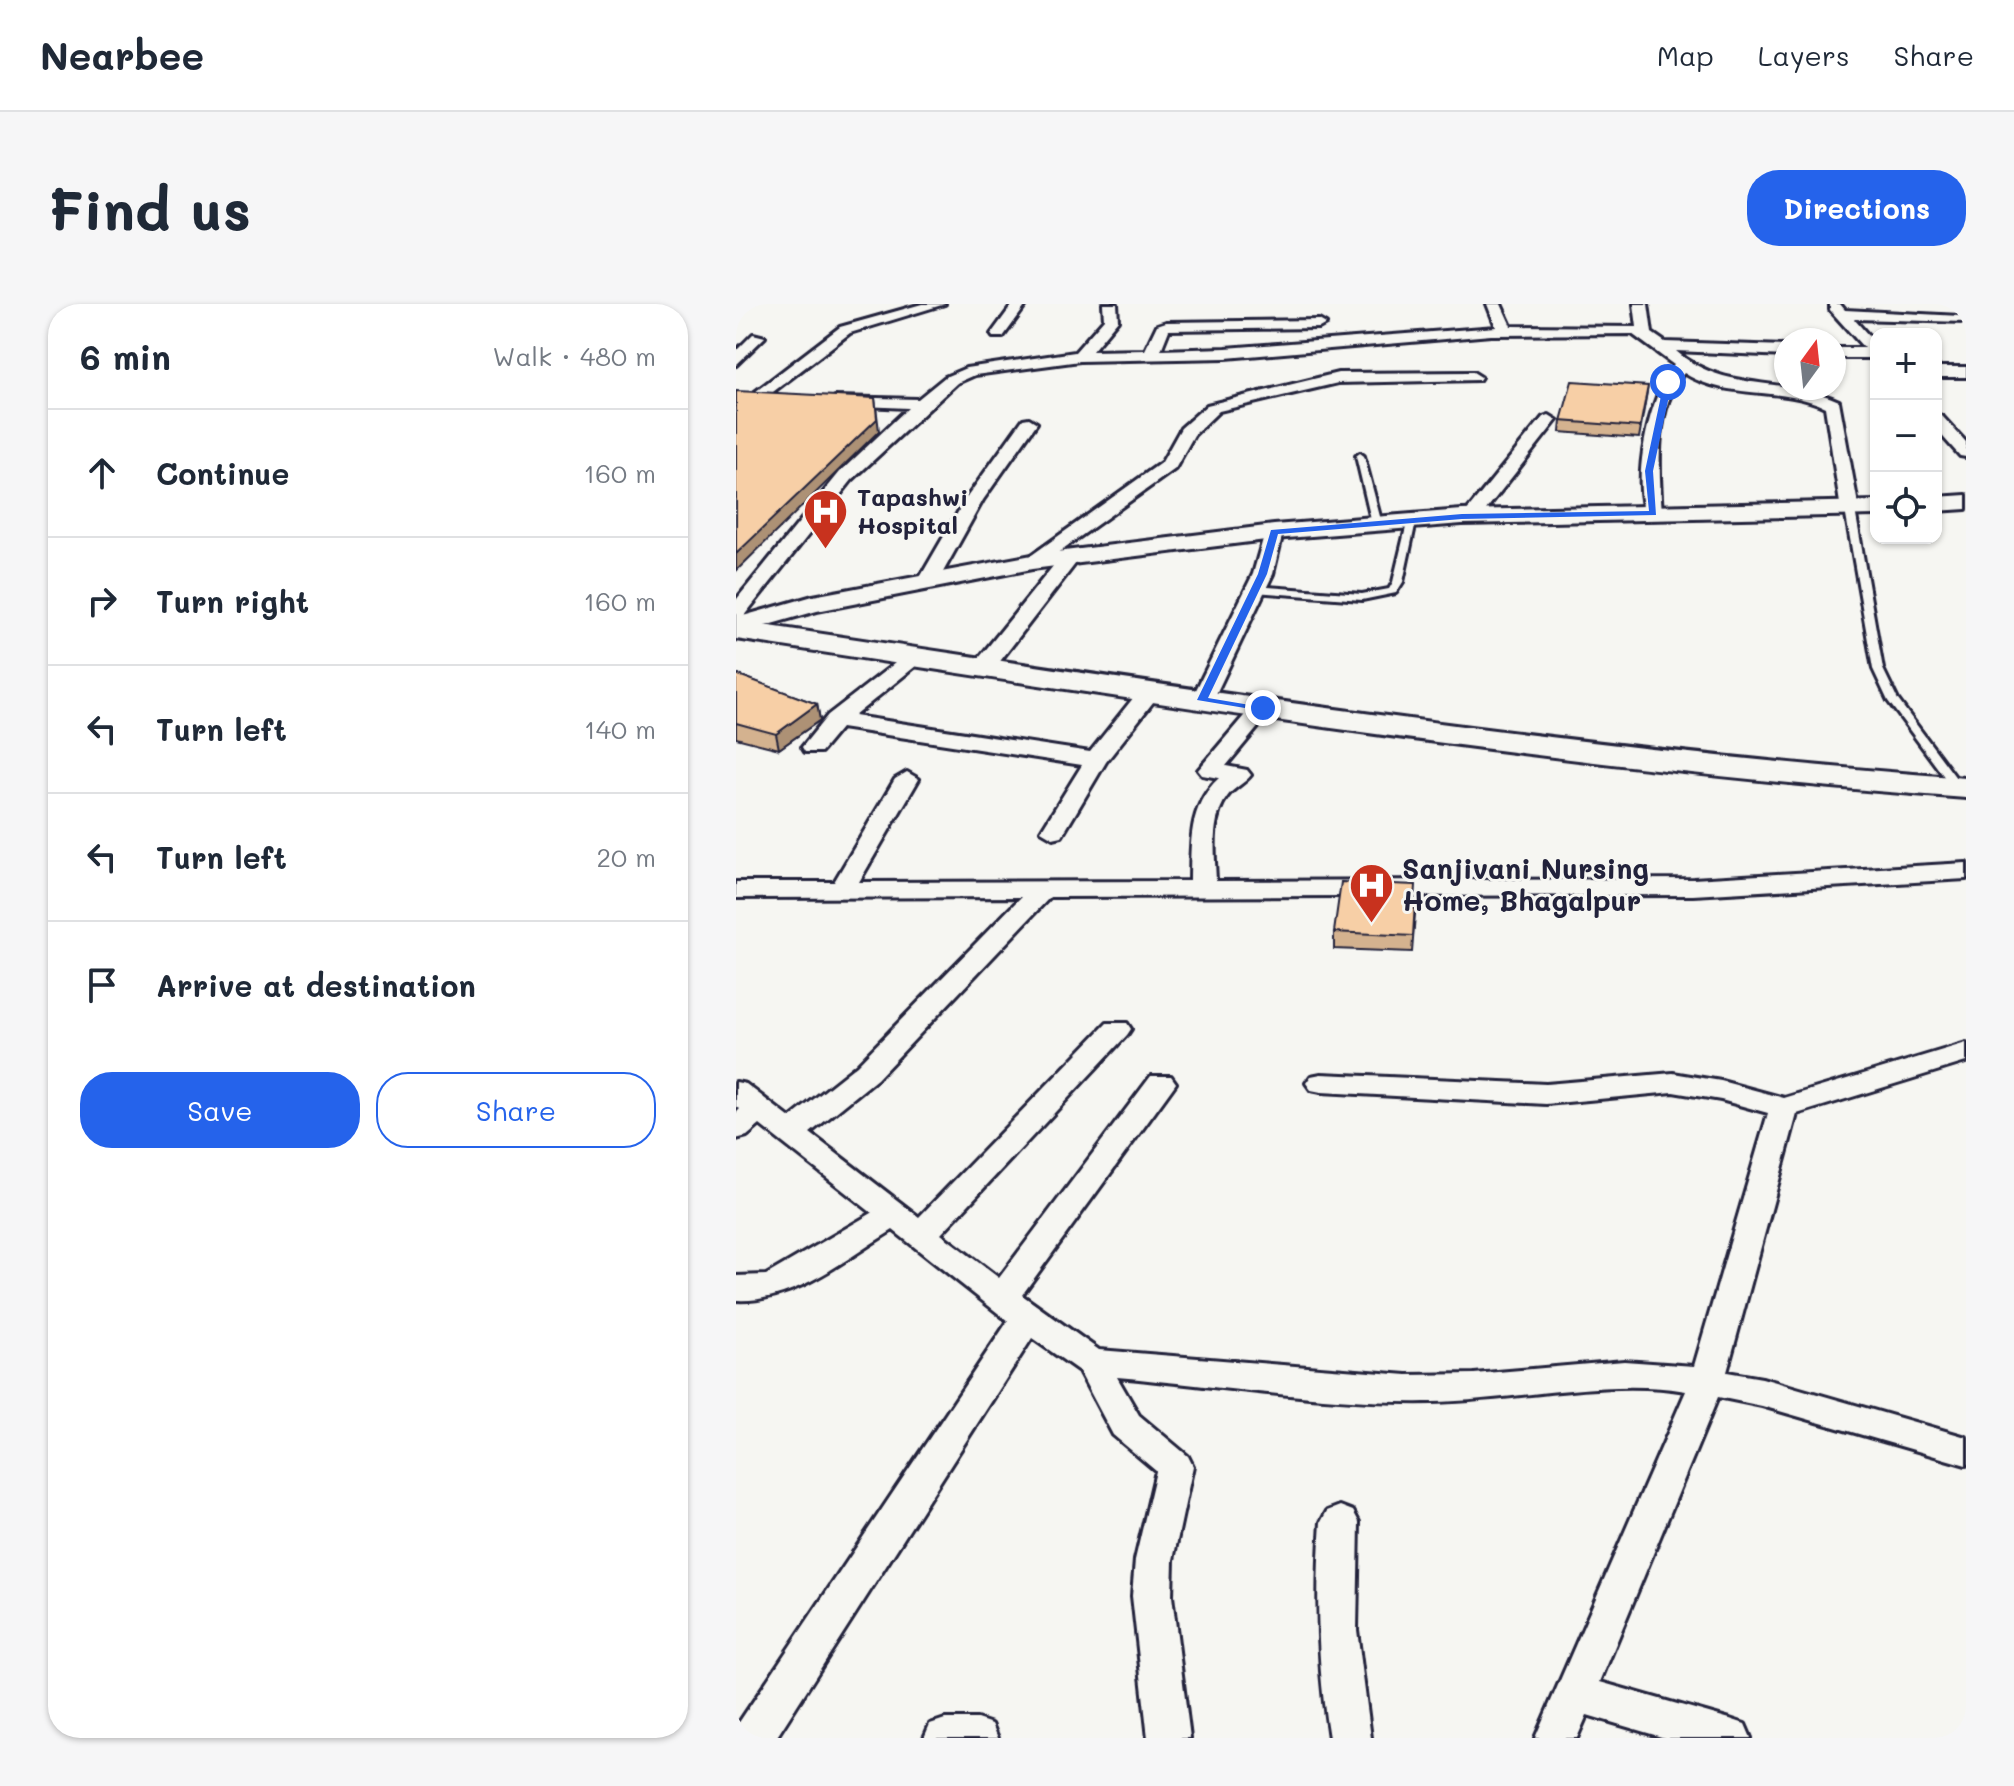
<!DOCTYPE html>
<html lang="en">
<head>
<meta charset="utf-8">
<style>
  body { margin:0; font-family:Mali,sans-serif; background:#f6f6f7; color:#1f2937 }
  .controls { position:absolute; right:24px; top:24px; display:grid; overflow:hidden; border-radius:16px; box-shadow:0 2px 6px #0004 }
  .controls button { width:72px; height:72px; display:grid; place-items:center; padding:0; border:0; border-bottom:2px solid #e0e1e3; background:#fff; color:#1f2937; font:40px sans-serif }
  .compass { position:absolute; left:1038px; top:24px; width:72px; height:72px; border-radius:50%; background:#fff; box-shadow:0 2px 6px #0004; rotate:15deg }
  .stop { position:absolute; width:24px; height:24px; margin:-18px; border:6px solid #2563eb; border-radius:50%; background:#fff }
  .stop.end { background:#2563eb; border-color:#fff; box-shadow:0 2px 8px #0008 }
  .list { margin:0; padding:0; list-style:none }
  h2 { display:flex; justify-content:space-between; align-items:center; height:104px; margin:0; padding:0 32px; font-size:34px }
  h2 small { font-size:26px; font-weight:400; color:#747a83 }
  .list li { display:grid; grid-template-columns:52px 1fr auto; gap:24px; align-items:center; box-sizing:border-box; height:128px; padding:0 32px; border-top:2px solid #e0e1e3 }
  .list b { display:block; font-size:30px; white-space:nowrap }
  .list em { font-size:26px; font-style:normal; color:#747a83 }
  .actions { display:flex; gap:16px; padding:24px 32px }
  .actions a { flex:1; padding:18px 0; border:2px solid #2563eb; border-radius:32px; text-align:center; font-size:28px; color:#2563eb }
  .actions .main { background:#2563eb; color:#fff }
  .icon { flex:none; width:44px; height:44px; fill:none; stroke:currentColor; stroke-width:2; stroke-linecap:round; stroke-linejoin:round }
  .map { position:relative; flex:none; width:1230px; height:1434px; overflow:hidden; border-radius:32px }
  header { display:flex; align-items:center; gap:48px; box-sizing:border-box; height:112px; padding:0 40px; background:#fff; border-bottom:2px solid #e0e1e3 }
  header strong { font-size:38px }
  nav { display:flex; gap:44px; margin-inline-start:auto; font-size:28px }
  .intro { display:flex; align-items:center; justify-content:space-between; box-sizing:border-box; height:192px; padding:0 48px }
  h1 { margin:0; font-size:56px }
  .button { padding:20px 36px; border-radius:32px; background:#2563eb; color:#fff; font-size:28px; font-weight:700 }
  main { display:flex; gap:48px; padding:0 48px }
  aside { flex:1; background:#fff; border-radius:32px; box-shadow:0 2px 6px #0004 }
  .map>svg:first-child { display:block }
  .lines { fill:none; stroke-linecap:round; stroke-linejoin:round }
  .service-casing { stroke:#22223b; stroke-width:6 }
  .minor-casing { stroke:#22223b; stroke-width:6 }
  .tertiary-casing { stroke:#22223b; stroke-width:6 }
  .secondary-casing { stroke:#22223b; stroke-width:6 }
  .service { fill:#f6f6f2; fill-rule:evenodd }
  .minor { fill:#f6f6f2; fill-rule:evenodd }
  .tertiary { fill:#f6f6f2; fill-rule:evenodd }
  .secondary { fill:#f6f6f2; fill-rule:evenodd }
  .wall { fill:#d4b28f; stroke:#22223b; stroke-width:2 }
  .shaded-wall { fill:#ad9174; stroke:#22223b; stroke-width:2 }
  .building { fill:#f7cfa6; stroke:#22223b; stroke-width:2 }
  .route { fill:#2563eb }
  .labels { text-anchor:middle; stroke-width:6; stroke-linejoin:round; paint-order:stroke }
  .far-poi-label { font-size:24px; font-weight:bold; fill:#22223b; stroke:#f6f6f2; text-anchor:start }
  .poi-label { font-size:28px; font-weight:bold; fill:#22223b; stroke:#f6f6f2; text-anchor:start }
</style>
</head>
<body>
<header>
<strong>Nearbee</strong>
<nav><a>Map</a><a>Layers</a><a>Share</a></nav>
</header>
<div class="intro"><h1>Find us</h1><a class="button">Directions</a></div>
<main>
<aside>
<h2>6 min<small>Walk · 480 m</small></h2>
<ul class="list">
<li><svg class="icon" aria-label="ahead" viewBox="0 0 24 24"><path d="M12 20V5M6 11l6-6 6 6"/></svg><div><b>Continue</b></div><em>160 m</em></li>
<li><svg class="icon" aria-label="right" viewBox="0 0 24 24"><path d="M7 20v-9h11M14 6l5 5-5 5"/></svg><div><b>Turn right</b></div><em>160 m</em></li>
<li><svg class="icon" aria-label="left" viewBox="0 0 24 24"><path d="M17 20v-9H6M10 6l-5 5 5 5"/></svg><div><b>Turn left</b></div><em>140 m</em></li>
<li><svg class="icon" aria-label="left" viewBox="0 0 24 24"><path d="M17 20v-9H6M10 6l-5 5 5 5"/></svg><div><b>Turn left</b></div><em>20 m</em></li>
<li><svg class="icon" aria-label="arrive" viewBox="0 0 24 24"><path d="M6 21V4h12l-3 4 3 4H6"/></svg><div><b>Arrive at destination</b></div></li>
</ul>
<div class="actions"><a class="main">Save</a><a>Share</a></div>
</aside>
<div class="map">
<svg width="1230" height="1434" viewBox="0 0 1230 1434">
  <rect width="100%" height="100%" fill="#f6f6f2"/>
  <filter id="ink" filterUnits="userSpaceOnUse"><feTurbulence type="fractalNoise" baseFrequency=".0125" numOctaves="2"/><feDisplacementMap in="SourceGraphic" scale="16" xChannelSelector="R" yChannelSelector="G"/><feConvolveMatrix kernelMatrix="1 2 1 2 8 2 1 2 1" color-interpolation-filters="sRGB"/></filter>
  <g filter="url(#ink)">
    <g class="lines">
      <defs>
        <path id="service" d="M624,149L628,152L646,220L644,222L636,220L620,152Z
          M1114,203L1119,206L1147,365L1162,396L1226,482V486H1218L1152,397L1137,365L1109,206Z
          M672,215L680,217L667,278L660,289L626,296L519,288L514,285L519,282L626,290L653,285L657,278Z"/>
        <path id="minor" d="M186,0H209L114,29L29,94L15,91L104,23Z
          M277,0H291L267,33H257L255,30Z
          M367,0H381L382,16L356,47L409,46L421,21L430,18L583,16L590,20L583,24L433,26L425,46L490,44L760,23L751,0H765L775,22L901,23L898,0H912L916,29L929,38L1050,42V52L940,47C988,89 1049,72 1103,97L1123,206L1114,211L1105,206L1089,103C1045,82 990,96 948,69C918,104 923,166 926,209L923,213H911C894,180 914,89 938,61L896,30L755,31L490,54L344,57L239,71L221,79L116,176L7,313L0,315V296L104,168L172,104L105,101L99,99V93L182,95L209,73L230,64L339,48L368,15Z
          M1094,0H1104L1109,6L1224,12L1230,18L1118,15L1140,40V54H1098V44H1128L1094,6Z
          M17,30L29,33L0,61V47Z
          M1200,63H1230V73H1200Z
          M737,68L745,73L743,76L602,79L483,107L458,131L439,165L303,262L296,264L286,258L426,158L445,124L471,101L602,69Z
          M1200,110L1206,112L1230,138V153L1224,152L1200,125Z
          M813,111L821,116L742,216H730V208L807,113Z
          M293,114L301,119L247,196L202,277L192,283L185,281L182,277L229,196L287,115Z
          M538,222L547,228L537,270L477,396L466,403L458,401L455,396L517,270L529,228Z
          M333,249L343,255L255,369H239L236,364L239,359L326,251Z
          M179,347L186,349L190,353L186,357L118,412L354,448L406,383L414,381L425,388L370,458L326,532L317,534L305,527L346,461L105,424L85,448H69L66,443L92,411L172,349Z
          M527,397L538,404L490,462L511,466L515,471C508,480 497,484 491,493C474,516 479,550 480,577L957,575L1230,559V575L957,591L314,593L141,775L74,829L183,913L371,719H391L395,725L391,731L205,930L263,974L415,772H435L440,779L435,786L286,991L363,1046L671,1071L738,1070L888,1057L958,1062L1032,809L985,796L937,788L810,800L585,788L575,786L570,779L575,772L585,770L810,780L937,769L985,777L1048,794L1230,739V758L1061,810L991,1068L1026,1074L1230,1133V1161L1026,1102L982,1093L864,1378L994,1415L1009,1420L1015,1434H929L851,1411L841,1434H799L950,1087C873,1073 775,1097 696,1098C595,1100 482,1082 381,1073L403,1111L452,1152L457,1162L437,1256L436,1292L454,1434H412L396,1292L399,1256L420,1167L377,1131L343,1067L296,1034L40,1434H0L2,1420L272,1017L157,926C109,955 58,999 0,996V972L30,971L136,909L24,821L11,832L0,835V809L4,805L0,802V778L10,780L54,814L121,761L285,593L0,594V578H98L159,475L171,468L183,475L123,578L454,577C455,539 452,502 483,474L466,471L462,466L519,399Z
          M604,1202L617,1207L623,1218L621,1326L635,1434H593C581,1361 580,1291 585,1218L591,1207Z
          M209,1415H241L256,1420L262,1434H188L194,1420Z"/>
        <path id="tertiary" d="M1230,191V205L1200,207V193Z
          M1140,197V211L726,220L538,235L296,265L81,307L0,330V314L77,292L296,251L538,221L726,206Z"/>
        <path id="secondary" d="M0,317C409,378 818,444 1230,474V494C818,464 409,397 0,335Z"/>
      </defs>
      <use href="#service" class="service-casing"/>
      <use href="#minor" class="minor-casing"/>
      <use href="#tertiary" class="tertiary-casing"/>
      <use href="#secondary" class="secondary-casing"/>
      <use href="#service" class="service"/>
      <use href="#minor" class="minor"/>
      <use href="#tertiary" class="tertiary"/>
      <use href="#secondary" class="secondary"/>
    </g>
    <path class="wall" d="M912,82L903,134L824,128L825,117Z
      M0,370L81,400L84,416L43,445L0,434Z
      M680,598L676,648L598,645V628Z"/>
    <path class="shaded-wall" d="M139,94L143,127L0,267V250Z
      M81,400L84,416L43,445L40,430Z"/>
    <path class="building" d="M836,77L912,82L904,123L825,117Z
      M0,87L139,94L141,115L0,250Z
      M0,370L81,400L40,430L0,419Z
      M605,578L680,581L677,632L598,628Z"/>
  </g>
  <path class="route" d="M932,76L936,78L917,167L920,211L726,215L542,230L531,270L472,394L532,404L527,407L461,396L522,270L535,226L726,210L913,207L909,167L928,78Z"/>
  <defs>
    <symbol id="hospital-pin" viewBox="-11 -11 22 30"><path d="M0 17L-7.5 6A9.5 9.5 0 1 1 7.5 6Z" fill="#c8321e" stroke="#f6f6f2"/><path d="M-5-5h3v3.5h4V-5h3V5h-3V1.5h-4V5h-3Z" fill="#fff"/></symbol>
  </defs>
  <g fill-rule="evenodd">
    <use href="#hospital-pin" x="64" y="182" width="51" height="69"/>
    <use href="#hospital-pin" x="610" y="556" width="51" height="69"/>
  </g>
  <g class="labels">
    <g class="far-poi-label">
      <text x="121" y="202">Tapashwi<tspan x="121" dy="28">Hospital</tspan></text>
    </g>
    <g class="poi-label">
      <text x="666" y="575">Sanjivani Nursing<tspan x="666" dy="32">Home, Bhagalpur</tspan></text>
    </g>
  </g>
</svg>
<div class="controls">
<button>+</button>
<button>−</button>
<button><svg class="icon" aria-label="locate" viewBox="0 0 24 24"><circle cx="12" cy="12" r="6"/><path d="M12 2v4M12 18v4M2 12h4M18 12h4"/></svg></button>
</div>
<svg class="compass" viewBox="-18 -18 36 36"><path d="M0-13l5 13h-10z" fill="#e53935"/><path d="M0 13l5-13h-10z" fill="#747a83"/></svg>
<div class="stop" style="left:932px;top:78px"></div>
<div class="stop end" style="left:527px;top:404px"></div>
</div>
</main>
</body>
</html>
